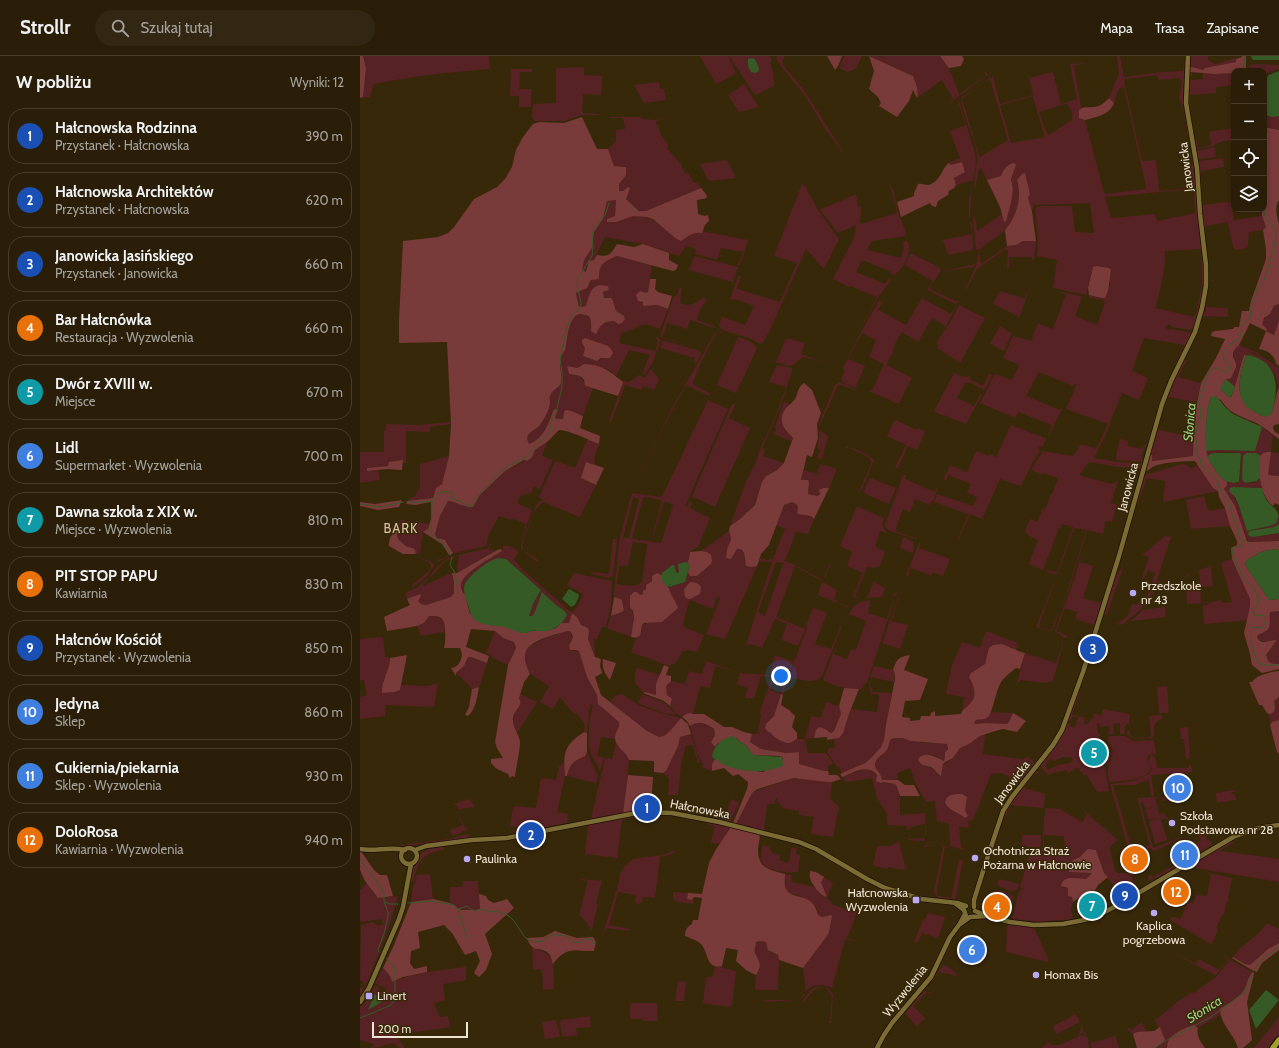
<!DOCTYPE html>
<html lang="pl">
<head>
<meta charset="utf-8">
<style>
  body { margin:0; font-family:Cabin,sans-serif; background:#322712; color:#f1f3f6 }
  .controls { position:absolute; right:12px; top:12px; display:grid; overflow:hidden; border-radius:8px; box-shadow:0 2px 6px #0003 }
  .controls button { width:36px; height:36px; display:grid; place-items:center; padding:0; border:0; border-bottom:1px solid #463c29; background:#2a1e08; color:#f1f3f6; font:20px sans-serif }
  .scale { position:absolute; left:12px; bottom:10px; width:96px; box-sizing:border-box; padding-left:4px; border:2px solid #efe4d4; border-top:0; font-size:11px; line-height:14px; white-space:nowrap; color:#efe4d4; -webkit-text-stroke:3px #38280a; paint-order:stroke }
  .you { position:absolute; left:421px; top:620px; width:14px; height:14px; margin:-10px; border:3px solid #fff; border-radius:50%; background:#1a73e8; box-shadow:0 0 0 6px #1a73e833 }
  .badge { display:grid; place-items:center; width:26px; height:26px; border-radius:50%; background:#baaaf6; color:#fff; font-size:13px; font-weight:700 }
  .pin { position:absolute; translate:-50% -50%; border:2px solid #fff; box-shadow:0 1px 4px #0006 }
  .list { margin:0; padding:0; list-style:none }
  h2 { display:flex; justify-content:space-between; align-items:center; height:52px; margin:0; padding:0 16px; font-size:17px }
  h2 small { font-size:13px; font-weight:400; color:#a5a29c }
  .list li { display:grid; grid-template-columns:26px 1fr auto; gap:12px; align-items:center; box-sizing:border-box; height:56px; margin:0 8px 8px; padding:0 8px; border:1px solid #463c29; border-radius:16px }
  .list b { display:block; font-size:15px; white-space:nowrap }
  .list p { margin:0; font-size:13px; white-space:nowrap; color:#a5a29c }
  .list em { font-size:13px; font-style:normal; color:#a5a29c }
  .icon { flex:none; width:22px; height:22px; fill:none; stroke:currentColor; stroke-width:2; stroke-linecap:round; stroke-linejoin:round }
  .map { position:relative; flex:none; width:919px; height:992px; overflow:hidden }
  header { display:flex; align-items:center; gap:24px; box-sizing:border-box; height:56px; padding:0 20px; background:#2a1e08; border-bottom:1px solid #463c29 }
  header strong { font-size:19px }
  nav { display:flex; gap:22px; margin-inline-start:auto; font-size:14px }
  .search { width:280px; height:36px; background:#322712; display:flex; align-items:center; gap:10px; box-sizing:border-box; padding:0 14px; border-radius:22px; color:#a5a29c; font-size:15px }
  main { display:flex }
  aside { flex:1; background:#2a1e08 }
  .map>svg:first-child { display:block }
  .green { fill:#572224; fill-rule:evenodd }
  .forest { fill:#793a3a }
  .water { fill:#365a26 }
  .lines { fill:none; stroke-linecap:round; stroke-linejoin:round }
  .stream { stroke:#365a26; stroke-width:1 }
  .secondary-casing { stroke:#1d1100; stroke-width:6 }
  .highway-casing { stroke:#1d1100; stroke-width:8 }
  .secondary { stroke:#7a6c34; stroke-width:4.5 }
  .highway { stroke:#a3a029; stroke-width:5.5 }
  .poi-dot { fill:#baaaf6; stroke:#38280a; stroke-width:1.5 }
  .labels { text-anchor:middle; stroke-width:3; stroke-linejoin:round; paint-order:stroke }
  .street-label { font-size:12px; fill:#efe4d4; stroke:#38280a }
  .poi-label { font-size:12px; fill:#efe4d4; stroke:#38280a; text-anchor:start }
  .water-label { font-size:13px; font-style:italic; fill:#9bd184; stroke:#38280a }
  .neighbourhood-label { font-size:13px; letter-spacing:1px; fill:#d8c3a3; stroke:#38280a }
</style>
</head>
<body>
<header>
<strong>Strollr</strong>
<div class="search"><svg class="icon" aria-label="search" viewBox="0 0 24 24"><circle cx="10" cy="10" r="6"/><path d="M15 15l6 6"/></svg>Szukaj tutaj</div>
<nav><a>Mapa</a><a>Trasa</a><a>Zapisane</a></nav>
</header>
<main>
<aside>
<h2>W pobliżu<small>Wyniki: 12</small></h2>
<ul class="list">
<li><span class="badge" style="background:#1a4fb4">1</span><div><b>Hałcnowska Rodzinna</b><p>Przystanek · Hałcnowska</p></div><em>390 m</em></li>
<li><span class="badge" style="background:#1a4fb4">2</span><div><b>Hałcnowska Architektów</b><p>Przystanek · Hałcnowska</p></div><em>620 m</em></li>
<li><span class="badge" style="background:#1a4fb4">3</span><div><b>Janowicka Jasińskiego</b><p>Przystanek · Janowicka</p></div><em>660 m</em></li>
<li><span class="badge" style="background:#e8710a">4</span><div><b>Bar Hałcnówka</b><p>Restauracja · Wyzwolenia</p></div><em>660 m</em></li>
<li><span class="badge" style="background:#0f9aa8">5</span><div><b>Dwór z XVIII w.</b><p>Miejsce</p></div><em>670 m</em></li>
<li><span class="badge" style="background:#3f7fe0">6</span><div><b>Lidl</b><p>Supermarket · Wyzwolenia</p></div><em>700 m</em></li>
<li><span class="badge" style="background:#0f9aa8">7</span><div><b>Dawna szkoła z XIX w.</b><p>Miejsce · Wyzwolenia</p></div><em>810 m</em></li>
<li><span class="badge" style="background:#e8710a">8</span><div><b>PIT STOP PAPU</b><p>Kawiarnia</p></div><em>830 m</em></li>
<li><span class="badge" style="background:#1a4fb4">9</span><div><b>Hałcnów Kościół</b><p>Przystanek · Wyzwolenia</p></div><em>850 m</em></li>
<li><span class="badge" style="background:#3f7fe0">10</span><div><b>Jedyna</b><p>Sklep</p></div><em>860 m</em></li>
<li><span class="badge" style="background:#3f7fe0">11</span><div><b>Cukiernia/piekarnia</b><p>Sklep · Wyzwolenia</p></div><em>930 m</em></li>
<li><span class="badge" style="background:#e8710a">12</span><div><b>DoloRosa</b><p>Kawiarnia · Wyzwolenia</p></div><em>940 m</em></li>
</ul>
</aside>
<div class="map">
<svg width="919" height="992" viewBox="0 0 919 992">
  <rect width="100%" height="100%" fill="#38280a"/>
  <path class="green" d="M3,0H129L130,13C90,16 53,20 14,28L10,41H3L6,12Z
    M340,0H368L376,17L356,28Z
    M369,0H410L412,4L410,7L413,16L414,30L395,39Z
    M418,0H425L422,6L423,9L443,33L486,100L466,74L445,40L419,7L416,2Z
    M484,0H502L496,12L488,16L481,13L480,11Z
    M509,0H580L589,12L599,38L626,20L624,14L628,19L597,41H596L595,43L586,50L593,43L582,24L557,42C559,35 556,27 553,20Z
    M757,0H760L764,21L802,16L823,15L824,6H825L823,43L829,81H828L823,51L819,42L822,26L819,22L799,24L798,21L796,19L765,23L764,26L782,105L796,104L799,133L798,135L836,132L843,209L844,228L842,229L841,193L805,195C805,215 801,233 795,252L835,261L842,230L843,231L841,245L833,273L829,274L812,271L810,268L805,270L808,274L811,273L832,277L821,301H819L825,289L784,282L772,315L788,322L779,344L762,337L750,366L751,367L734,402L758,406L782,407L779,417L780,413L778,412L758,411L729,406L719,419L751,428L758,425L751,447L757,449L752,466L746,465L743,478L727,474L712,524L692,575L676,571L697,519L685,515L687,514L697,517L713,471L702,468L701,472H699L683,514L669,508L678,484L667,479L665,475L670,463L678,466L682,453L685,454L691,438H692L698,422L683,417V419L671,414L683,395L712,400L715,398L721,388L736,393L748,368L706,353L717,328H716L713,330L679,316L666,340L700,354L701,352L702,353L689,379H688L692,369L658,356L655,362L620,347L635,318L652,324L659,309L643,302L653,280L671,285L678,267L693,273L706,238L700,237L701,236L724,241H722L715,260L737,269L745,247L743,244L729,242V239L742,242H745L748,235L750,226L733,211L726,239L693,232L697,204L677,200L678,185L675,153L679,150H712L715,176L734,177L730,147L676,149H674L672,155L668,142L657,124C661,140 658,161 646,173C639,180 630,185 623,190L620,193L616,194L613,162L616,159L615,161L617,175L642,158L644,166L653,133L651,123L656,109L644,113L641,120L627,124L621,112L619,113L615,133C612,122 619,108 617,96C613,78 603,60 601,42L630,22H632V21L639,17L633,21L640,48L673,39L669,22L693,16L701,48L717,43L711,15H712L710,8L727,7L715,9L714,10L721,52L719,54V62L725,64L744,137L746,138L785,133L786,131L764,31L760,32L757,37L754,47L749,42L759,17ZM630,23L648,84L620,101L619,99L602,43L618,30ZM672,40L673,41L685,81L651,87L640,50L641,49ZM707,47C710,53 714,58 712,64L688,79L687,78L679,56ZM832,133L834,134L835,157L797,165L795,158L752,162L751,161L745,142L746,141ZM714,472L726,474L711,524L700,554L691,574L681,572L679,569Z
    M829,0H848V4L855,8L876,2V6L830,16H832V20H830Z
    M892,8L919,9V13L909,16L904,20V15H880L889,13V10Z
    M224,11V19L242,20L243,11V12L241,39L223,38L222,57L239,58L240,50L239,59H222L204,65H174L172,61L173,48L196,47V12Z
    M151,13H172V16H160L159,33H171V51H159V40H150Z
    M843,17L854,18L874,17V29L856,31V37L830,39V49L828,48L827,40L829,39V37H827L829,24L843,23Z
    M299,26L300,33L322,30L304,33L306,44L284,47L274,29Z
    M384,28L399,51L379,56L368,39Z
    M599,44L615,98L616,109L612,129L610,162H609V146L613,124L596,129L594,122L605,116L601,106L591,109L588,107L600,102L590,75L606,69L598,45L589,52Z
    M905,58L907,60H919V74H915L908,71Z
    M251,61H281L282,63L295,64L305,63L296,65L301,79L309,90L307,92L321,108L325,118L328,117L334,127H337L341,132L286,155H279L266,142L268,131L263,135H259V128L266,119V111L254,110L248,93L256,85V74L265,73L263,62H249Z
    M874,72V84L863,85L854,89V90L838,93L836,92L835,85L837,83V91L839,92L851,89L849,76Z
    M855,91L856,101L839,103L838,102L837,95Z
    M832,100H833L836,130L812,132L830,130L829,110L833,108Z
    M863,102L864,111L841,115V123H840L838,106L839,105Z
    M367,104L376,122L349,125L340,108Z
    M529,127L533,134L538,156L546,177L545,180L512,185L507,194L541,202L544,190L543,187L547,184C553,195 544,213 534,219L531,218L532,216L502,204L496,216L525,228L530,221L531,224L517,243L492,289L517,241L490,230L489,231L473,223L494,182L496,169L478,177L460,154L496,138L498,151H500L501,149L500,168L537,157L533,139Z
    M442,128L445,130L458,154L479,183L464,213L446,193L409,276L403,287L400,288L389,282L365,275L360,272L359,269L362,261L385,269L394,250L375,243L373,244L370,243L378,220H381L377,233L420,246L437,207L414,200Z
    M256,144L255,160L247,163C261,167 259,163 272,160C290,157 303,171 315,182H326C331,177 335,176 342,177V175L388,184L380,209H377L379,207L383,196L361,192L357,204L336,198L335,197L336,193L326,190L319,200L283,188L245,181L234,204L229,206L226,216L221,214L223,204L232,192L234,176L243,163L247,145Z
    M868,146L871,147L874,164L902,160L906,171L903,174L889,176L888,189L887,192L874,194L870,178L868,166L846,170V175L844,173L842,150L843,149Z
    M610,166H611L612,169L613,194L588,199L583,184L612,178Z
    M663,185H676L674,204H672V201H649V209L647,215L648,194L645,193L617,213L606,234H605L616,210L618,199L619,195L621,208L647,190L656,189Z
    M550,198H553L580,212L581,216L615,208L613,212L612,211L580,216L570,231L571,234L596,245L598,244L606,226L594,254H593L596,248L567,234L573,225L545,209Z
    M257,200L292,209L288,236C284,238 283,246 283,250L297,249L308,253L300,273L285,268L261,278L259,287L295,295L298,285L296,283V281L301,283L293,306L285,319L282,317L290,299L269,294L256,320L248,313L221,309L217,312L207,310L209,318L221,321L226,330L233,332L223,360L211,355L204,356L203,363H196L192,355C188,369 184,383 169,388C164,377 172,377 178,372C181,369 187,357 188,353C190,348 189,342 191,338C193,333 199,332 201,326C202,320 200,312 200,305C200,301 203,297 205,293C208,283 207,253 225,259C232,262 231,269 231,275L247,265L265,263L264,260L256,255C254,250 250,244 244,242L243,237L247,235H231L226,250L219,251L216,237L227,232L244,206ZM225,282L235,286L246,301L237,305L223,300L225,295Z
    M334,200L378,211L373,226L329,214Z
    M669,231L667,240L659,262H658V260L633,248L640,235L665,243Z
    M320,232H322L320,247C328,251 336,248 342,242L347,243L339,256L337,264L356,271L355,272L330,264L327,273L308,267L302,281L342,294L346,289L343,294H342L303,282L300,280L314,240L316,241Z
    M562,242L591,258L592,255L593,257L583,275L585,270L572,262L558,286L542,276L538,282L534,290L533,298L528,304L527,309L552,322L539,347H535L528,343L508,335H512L524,308L509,301L516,284L502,277L488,303L505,310L496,330L498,331C492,331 485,329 481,323L485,314L483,312L501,276L519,245H520L521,248L518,254L546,269Z
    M847,248V251L868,252V261L842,260L843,256H846V252Z
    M919,248V265L915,279L906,275L902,268V265L910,258L914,250Z
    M599,249L625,262L600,307L577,292L579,289L576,287L591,265Z
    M656,267L644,295L630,288L640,270L651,277Z
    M359,275L365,277L358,276L356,277C349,291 341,304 336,319C335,322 333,324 332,327L334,329L351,338L350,340L326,329C306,363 290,401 272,437L302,441L348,344L368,353L325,450L328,451L329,446H332L330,452L350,462L338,491L330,496L329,503L319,516H316L314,510L312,509L304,515L302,519L297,517C294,522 292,523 289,527C286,530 286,533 283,535V538L270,545V548L274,562L271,581L247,572L251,560L262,556L264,554C264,546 260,543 254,540L259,485L272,437L312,352L355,277ZM275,441L279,443L269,482H263L273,442ZM286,441L294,442L302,445L291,485L292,484L303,448L305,445L313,449L301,487L273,483L272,482L283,442ZM273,486L287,488L282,526C276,532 265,529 257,528L259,510H268Z
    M378,281C386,284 394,285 397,293L376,337L357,329Z
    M426,282L445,287L441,298L463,306L444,301L440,303L433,309L429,310L412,305V304L416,306Z
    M302,285H305L340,295L341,298L337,306L334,305L335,302L300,292Z
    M879,289L898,297L901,300L892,296L891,297L906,303L919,312V333H918C919,315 901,299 884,299L879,313L875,332L874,330L865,324L871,322L876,307C872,299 873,294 879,289Z
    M824,304H827L818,321L841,327L836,346L808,341V342L806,340L810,332H813V330L811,329Z
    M417,309L432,312V314L420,352L402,392L405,394L403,400L424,407L417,414L406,420L402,426L395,449L380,463L370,470L387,423L395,408L401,391L416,359L426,331L409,326Z
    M291,313L298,321L299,324L294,334L283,330L281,334L265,329L251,366L249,365L263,327L262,325L269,326L279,319L285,322Z
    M594,317L604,321L610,320L611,324L623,330L629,318L632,319L624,335L623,333L609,326L605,327L597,342L614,350L620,339V337L622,339L606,368L588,361L587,359L584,360L574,355Z
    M480,326L497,334H496L481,329H478L458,373L468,380L462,403L457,402L460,394L457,392L459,382V368L475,329Z
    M424,346L430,348L426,353L422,363L427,377L433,382L431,385L414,378L416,373L415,371Z
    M372,348H375L369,362L390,372L355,451L334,441L333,442L332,440Z
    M536,364L556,374L558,372L565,375L557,394L548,390L538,412L535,411L546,389L527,380L534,365Z
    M90,366L91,368L70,371V376L46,375V407H43V404L28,410L7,412L12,415L18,414L20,424L0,427V396H24V375H26V368L59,369Z
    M651,369L685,382L686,381V384L682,391H679L678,393L680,395L673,406L661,430L640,423L622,463L610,458L599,483H598L608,458L574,446L577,438L613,450L617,441L607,437L611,428L588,419L586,425L584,424C584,418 589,415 590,409L607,416L616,395L600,388L628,400L629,398L636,401Z
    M797,371H799L798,374L833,381V400L792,405L789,399Z
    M902,371L913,379L911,396L919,397V420L908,419L902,398L900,401L898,398L896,397L884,399L883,425L885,427C890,427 897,427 900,422L902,432L872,431L873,439L879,450L888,475L909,470L919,461V468L914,471L899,473L894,481L919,477V485L889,486L864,433L867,429V426L878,427L880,425L881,399L880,397C870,397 855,394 847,401L846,394L848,395L857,394L895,395Z
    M228,382L239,388C237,395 231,404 237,410L226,406L221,422L236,429L220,461L183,446L176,453L173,459L162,489L163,494L178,504L177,506L161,493V489L177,447L183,444L179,441L195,405L215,412Z
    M760,383L768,385V390L782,393L784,389H786L782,397V406L757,404L756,400Z
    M187,386L182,400L193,404L180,433L174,430L171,437L161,439L157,447L172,454V455L159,490L166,468L151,462V464L139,460L129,478L126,489L139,487L95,497L80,505L74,504L83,503L93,497L85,484L77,482L75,478L80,460L88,445C96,446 107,452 113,451L120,439L145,415L172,401L175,394Z
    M486,391C496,392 507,399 514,404L503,431L498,437H497L500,433L512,406L510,405V402L488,391L486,392Z
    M89,400L82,428L73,442L47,445L49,443L55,440L60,430V408Z
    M460,408L477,413L469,432H463L457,440L449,439L448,436L450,431L441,424L444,414L457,418Z
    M822,408L827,409L830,412L839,410L853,432L858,435L803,446L805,425L787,422L777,449V448L783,418H788Z
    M543,419H546L545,423L575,436L577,431L578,432L573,445H571L570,449L555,443L550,456L543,453L535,475L555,482L558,481L561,472L558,481L556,483L530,475L526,472L525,469Z
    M510,422L536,432L529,448L503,437Z
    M844,440L847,452L850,455L865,452L870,470L831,473L826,444Z
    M432,446L436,448L438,451L437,456L451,460L454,463L448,478L436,476L425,505L435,509L463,524L470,506V509L463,525L461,523L460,524L435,510L416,561L445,573L438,590L421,584L427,568L415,563L402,592L392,588L386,589L412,506L399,505L400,502L406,504L413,503L425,473L416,469C420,460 421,448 432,446ZM416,506L423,507L405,560L398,556Z
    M497,450L523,462L526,455C524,465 518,469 528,477L520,475L515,491L525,495L520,510L515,512L507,511L495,540L502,543H501L493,540L503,517L487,510L492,496L480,490Z
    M40,464L69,468L68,474L63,476L60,497L56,498L55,493L46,490L38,483L37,479L40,471L37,470Z
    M369,475L371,483L369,488L377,493H381L384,497V503L392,511L397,510L365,583L346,578L360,542L357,541L353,553L330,544L325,558L323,571L344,579L337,596L328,594L323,595L315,607L309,610L271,596L276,582L279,581L282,575V569L289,566H302L310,536L309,532L312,530L324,526L328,517L330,520H337L351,508L347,496L341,495ZM334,526L340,528L341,531L336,540L328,543L326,541L324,533Z
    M805,480L811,481L797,524L801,527L789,543L779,555L763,568L759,569L758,567L768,560L772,548L777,549C783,544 790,538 791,530L784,527L785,525L792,526L795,517L788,514L784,523L782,522L789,501L782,499Z
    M543,481L553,486L554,492L552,497L540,492Z
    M253,483H257L253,520L249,522L231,518L232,516L247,518L249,517Z
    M559,487H560L559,492L590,503L583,520L573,516L571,519L550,512L548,520L546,519Z
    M142,490H149L157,494L158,497L154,504L164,515L212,557L218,549L223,538L207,529L214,517L252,525L251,550L246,571H242L237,583H234L235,601L228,583L229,575L228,572L221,569L217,561L212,557L210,567H201L204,564L206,555L196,549L183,537L174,558L172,560L169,559L173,548L181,534L150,506H129L108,523L104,529L105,538L103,537C102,535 101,533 101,530C100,518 133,501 142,495L143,493Z
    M129,492L134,495L97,517L99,499L84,506L71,521H70C83,497 106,498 129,492Z
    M722,496L720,506L733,510L723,542L740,547L743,541L730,585L728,584L734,569L715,563L717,556L705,552L696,575L708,580L707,581L705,582L695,575L714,524Z
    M57,500L73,507L74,510L67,520L53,531L52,529L71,513V508Z
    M872,503L890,543V550L887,564L844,568L843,550H841L850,548L851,547L827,548L825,520L831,517L825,522L826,532L840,531L839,515L837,517V515L851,510L853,530L840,531L841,547L854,546L857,545L862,544V547L872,546L861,507Z
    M763,512L747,559L742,557C747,542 751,521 763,512Z
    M92,517L94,526V537L91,541L66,549L61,548L58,545L60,538L47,543L45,537L35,542L58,531L67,523H68L62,530Z
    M462,526L477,534L474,543L477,545L478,547L486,550H489V551H487L458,539Z
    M514,526L525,532L522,541C528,540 534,541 537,535L536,539L533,540L508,542L507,541Z
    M534,542V545L507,627L504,628L502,633C489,633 475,631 463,624L475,592H476L474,598L487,603L491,593L496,594L506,565L490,558L485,567C492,552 493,546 511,544L508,557L527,563L534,543H532Z
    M538,542H542L538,543L531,565L548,569L540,593L522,587Z
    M805,551L806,561L771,565L783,554Z
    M453,552L467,557L455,588L471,593L480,572V569L481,572L463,618C457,629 442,624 431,622C431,611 443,583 447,572L446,570Z
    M912,555H919V608H914L909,606L906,599L916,586L913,583L909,586L901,585L897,581L898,579C915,573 908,568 910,556Z
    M69,560C83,560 83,562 85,576L61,580L57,570L64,567Z
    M135,575L143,582L154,586L156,592L148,609L131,601L130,598L126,597Z
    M208,575L211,576L213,581L210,586L213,595L217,594L219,595L227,621L237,639V643L240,650L244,652L259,666C260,673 255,677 255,683L241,681L237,700L244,701L240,715L230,696L229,691V667L233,648H231L230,654H227L229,657L227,677L224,676C227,667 221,663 216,657L214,658L200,641L193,653L180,646L189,630L170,618L166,610L165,599L166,594L170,590L187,581Z
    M626,575L658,587L656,594L651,591L629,592L625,608L619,612L612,626C617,641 614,646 602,655L604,641L586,638L592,609L602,586L620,592Z
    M23,581L25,601L30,602C30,611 27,618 23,626L40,634L41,629L67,630L78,627L74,651L26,649L25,660L0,663V641L7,639L4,624H0V583Z
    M701,583L703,585V588L693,625L686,627L661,624L657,627L652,639L658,624L665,597L696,607L703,587Z
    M436,597L429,621L410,617L415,599L433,606Z
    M108,601H111L127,607L119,631L112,633L102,622L96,618L104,610Z
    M346,605L376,616H373V615L355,610L350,632L340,630L333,658H326L322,661L317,658L310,650L312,646L307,638L306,630L311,625L325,628L329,615L342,618Z
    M514,610L533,614L535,618L534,626L510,621Z
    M277,612L300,619L296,628V639L283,636L275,627V617Z
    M380,617L408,619L410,621L408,629L410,621L401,620L394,642H385L388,632L377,628Z
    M414,619L417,620V621H414L410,634L421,638L425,622L420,620L433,624L427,623L423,639H421L414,660L406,668L405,672L407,675L432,686L437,683H445L451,660L461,662L466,646L479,650L481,658L474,675L472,677L465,673L456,674L454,682L445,683L448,697H466L473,707L468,710V715H464L439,708L438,696L426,697L401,693L390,686L392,678H398L401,659L400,656L412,621Z
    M509,626H510L512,636L532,637L526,668L524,684L521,691L511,702L505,707L482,718L479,711H477L467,696L469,692H475L474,683C486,680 486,663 491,653L517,656L519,640L518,638H511Z
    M809,630L807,631L809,657H799L797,632H793Z
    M718,637H720L712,659L725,662L724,669L727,668L732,662L734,663L733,660L734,657L738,658L739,660L742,659L743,653L769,658L770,679L775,682L791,681L789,660L802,659V663C793,665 794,672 794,680L793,682C783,682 774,685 767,678V675H769V667L764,671L765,678H760V667L753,668L754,678H749L747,677L750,676L749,670L740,671V669L737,667L738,678H740L738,687L729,688V701L725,702L726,706L730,705L742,706L745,711L749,735L737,736L726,718L724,719L717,711L707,718L708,714C701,717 696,714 689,719C685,716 681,714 681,708L705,673L707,667L710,668V670L715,672L718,662L713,660L711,665L708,664ZM702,701H711L713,704L710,707L698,709L688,714L685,709L690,703L695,705Z
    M160,638L177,646L157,677C149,664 157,652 160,638Z
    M262,638C279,652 300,657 321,662C318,669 308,680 301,681C291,681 259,653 250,646L255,640Z
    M282,638L303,646L315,657V659L303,657L278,647Z
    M919,641V664L912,666L910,668V661L907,657H913C917,653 915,651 914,645Z
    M631,656L653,657L649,666L647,668L626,667L615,668L614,667L616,664L626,662Z
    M340,666L348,669L354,674L355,679L351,686L355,691L352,699V701L355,703L352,708V715L342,711L343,708L337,696L330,670L335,667Z
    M828,671L830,702L826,703L824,683H821L820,672Z
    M331,678L340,707H337V704L333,689L326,690L321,708L318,739H308L309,722L303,717C309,712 318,690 320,681Z
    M625,679L623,698L663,703L667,702V699L675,708L660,727L642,717L631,718L613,764L607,765L609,771L606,772L599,770L601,792L604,793V794L590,790L589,768L577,765L575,745L566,746L556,728L550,712L537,717L538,724C533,723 526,725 522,724C521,718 516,715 515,710C514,701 525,699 528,692C529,689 529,686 531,683C542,679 555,686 566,687C572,687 577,686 583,687C586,687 586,688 588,690L585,698V704L584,705L576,700L563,699L565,710C572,711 575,714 579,720L583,708L593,702L600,692L609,688L620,680Z
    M749,680H765L774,685L794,684L796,698L788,699C786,707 788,705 791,711L789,717L773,724L750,726C749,723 748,719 748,716C748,702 758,700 748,684Z
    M256,687L268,700L269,704L266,738L263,757L231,763L245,702L252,703Z
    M745,688L749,690L751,698L747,710L742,703L741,697L745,696H741V688Z
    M227,696L238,720L235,734L236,727L207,720C210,707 213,705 225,700Z
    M791,699C797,700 796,707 797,712H828L830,708H831L832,716L791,719L794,740H791L789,725L787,724L775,729H753L772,794L790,789L777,742L825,740V741L808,745L806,742L803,741L806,743V745H803L802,741L797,742L795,743L798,750H797L785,753L783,746L780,747L793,792L821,781L825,782L831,791L841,784L838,779L840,777L851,786L852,789L838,797L835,798L824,782H821L812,786V787L794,795L791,792L773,797L769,795L750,728L773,725L789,718L792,712L788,706Z
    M204,706L205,720L197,756L208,758L207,767L155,777L152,774L156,775L157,773L155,770L150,771L153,751L155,750L176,752L181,722L196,724L199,711Z
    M504,713C514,714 516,719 521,727L523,726L535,728C541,737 540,749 540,759L565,757L566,778L564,785L549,784V774L547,773V770L528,769L527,765V758L517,742L512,722L487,726L482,721ZM565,768V782L549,783L550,771Z
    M675,715L679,716L677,718L675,717L664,732L685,738L684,752L651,749L643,764L638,779L636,778C645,750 657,737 675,715Z
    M434,722L472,726L470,742L479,751L473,781L451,778L454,761L439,759V755L424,753L418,746L417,742H416L415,748H407L404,775L376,768L393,736L423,725Z
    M874,734L875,736H871L872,738H875L876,744L857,747L856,737Z
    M110,743L115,751L99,753L95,748H92Z
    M371,743L379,746L370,766L361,764V763L365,764Z
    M797,750L799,758L803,757L808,762L814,781L807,762L802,764L801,761L789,764L785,754Z
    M685,752L700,753L722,766L727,759L723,755H724L758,784L750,791V794L755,815L758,817H771L774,830L773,835L763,840V842L744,817L736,794L710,816L732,817L726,823H707L703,831L708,832L713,846L711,853L713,863L678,866L652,863L659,835L663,832L660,831L671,794C681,789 694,796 705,795L704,780L684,779V791L699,792L683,791L684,761L685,760Z
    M95,753L107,774L93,780L89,775L103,769Z
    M280,758L281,760L262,764L257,802L225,798L228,770L220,771L221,769Z
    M800,761L807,784L795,788L789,765Z
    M347,766L371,771L360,788L351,787L354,770L347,768Z
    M681,772V789L680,791H668L654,786L662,788V779H681Z
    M106,778L109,779V782L65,788L39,790L41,789L89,783Z
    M872,784L873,787L859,795L919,803V826L836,812L834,810H831V808Z
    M539,785L546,814L528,811L527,813L513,809L517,790H531Z
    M571,786L597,794L585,791L577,834L578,840L591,842L599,804H603L595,844L578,842L574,836L583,791L576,787H568L567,791H565L567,787Z
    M404,788V790L409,791L412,797L420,799L419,804L428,807L430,802L431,792H437L436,798L440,800L438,816C430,817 405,815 402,806C400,801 402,795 402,789Z
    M82,790L84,792V794C61,798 59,804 53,826L51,827L49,825L53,809L57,806L61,797L72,791Z
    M315,794V795L312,798L300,801L295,842L283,841L282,846L279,848L275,847L276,839L258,836L249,869L269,873V875L246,872L242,880L258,830L260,818L265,810L272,804L278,802L303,799Z
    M819,807L824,806L799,821H797L788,825L789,820L792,819L793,821Z
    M840,815L872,822L868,843L869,846L867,845L864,859H862L856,872L858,874L852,887L851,888L810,864L811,862L814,861L820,863L823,858L827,846L833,847L836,839L847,840L851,818Z
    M70,818L73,843L51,846L53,830L55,828L57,819Z
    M425,818L432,819L431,826L455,831L463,841L466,839L461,826L464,821L473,827L467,842L474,849L493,856L496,850H498L500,847L489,878L486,881L487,882L496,886L485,883L472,932C466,929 455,927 449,932C445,936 445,941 438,944L405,946L404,944H437L441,942L446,936L443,912L467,880L471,859L462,861L458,859L457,852L441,840L430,837L426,834Z
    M221,823L242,825L236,847L238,848L232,874L219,858L228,825L221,824Z
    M639,823L659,828L658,832L654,835L645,833L637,829Z
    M103,825H118L120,854H101L90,847V831H102Z
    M7,827L18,842L38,840C33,861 25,882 17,902C12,914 7,928 0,939V932L4,931L3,925H0L1,869L14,866L17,870L23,868L22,863L0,866V834Z
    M635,835C643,835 648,836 654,841L653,846L634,840Z
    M313,836L328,837L327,843L331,844L334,841L333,848L317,846L313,843Z
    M568,857L585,861L578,882L562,877L558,886H554L563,864L566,862Z
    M907,867L919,873V887L908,893L890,909L885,908L873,901L880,892L898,878Z
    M650,868L670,871L675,874L688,902V906L646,896L647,870Z
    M400,885L406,886L411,897L418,899L419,904L418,934H395L396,919L400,914L395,896L396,887Z
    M172,892C198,897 193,911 194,933L183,934L182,915L180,913L173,914Z
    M805,893L836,908L839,903L859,914L868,903L863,900V899L869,903L856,919H855Z
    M870,904L893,916C887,921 887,931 882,937C876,943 867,948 860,953V959L838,972L833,969L806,990L807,992H796L797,990L801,971L798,972L795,962H798L817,946L831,937L836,936L840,932L855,922Z
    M583,909C593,911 600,921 602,932L598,920L579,916L574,922Z
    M355,910H362L363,912L376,915L372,950L369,951L343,947L346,922L353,920Z
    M106,911V924L83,928L85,944L74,947L80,961L88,960L90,971L35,979L45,992H40L33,987C25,988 20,992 12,992L14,988L0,984V952L7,944L15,929L19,931V935L24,937L26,932L15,927L23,912L30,920L32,926C56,916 81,914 106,911Z
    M318,925L326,926L324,944L326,945H315Z
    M456,931L468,932L473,938L471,967H468L469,965H470L472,941L468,933C451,928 453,940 441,947L450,935Z
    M564,935L572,937H566L553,950L565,962L557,970L560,974L545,957Z
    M271,947H297L298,965H283L282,963H270V949Z
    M713,952L720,966L696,978L693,970L716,958Z
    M230,960L231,971L216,972L217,979L204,981L202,979L200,967L201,964Z
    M919,961V980L909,992H894Z
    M196,964L200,980L198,981L185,983L182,966Z
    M781,966L787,976H777L773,978L767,974L768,971L772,974Z
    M722,968L723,976L720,978L723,980L725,979L723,977L724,976L726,977V980L728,982L729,992H682L688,986L691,989H699L718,981Z
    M756,980L759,992H732L731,987Z"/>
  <path class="forest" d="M0,0H3L6,12L3,41L0,42Z
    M467,0H482L478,10L475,14Z
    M509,0L553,20C556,27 559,35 557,42L553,34L549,45L537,61L519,50L521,47L518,41L509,33L514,15Z
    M580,0H602L604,3L601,10L589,12Z
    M882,0H886V13L880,15H874V17L854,18L830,16V12L832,11L843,14L845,12L876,6V3L882,1Z
    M749,42L754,47C750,59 736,61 725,64L719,62V54C723,50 729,52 735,51C741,50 745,46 749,42Z
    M222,61L237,93H248L254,110L266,111V119L259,128V135H263L268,131L270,132L268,138L266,143L279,155H286L341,132L346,138L347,142L337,144L338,158L345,160L348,159L349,165L345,169L342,177C331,176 330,180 321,185L315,182L293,163L287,161L273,160L256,166H247V163L255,160L256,144L247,145L243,163L234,176L232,192L224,204L222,214L226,216L229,205L234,204L237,199C250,201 250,199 257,188L274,191L283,188L309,197V204L318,209L316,214L313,215L257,200C243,206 239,208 239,223L231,224L227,232L216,237L219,251L226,250C230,237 231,226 248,230L249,234L243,236L244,242H251L253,245L256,255L264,260L265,263L262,267L258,268L254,265C244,265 240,269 236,278L231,275C231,271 232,263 228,260C226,259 222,258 220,258C207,261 208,284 205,294C203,298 200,301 200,305C200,312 202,320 201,327C199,332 193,333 191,338C189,341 190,344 190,347C189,355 184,363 180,369C175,376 163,376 169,388C184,382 188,369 193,355L195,353L198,354L195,361L196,363H203L204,356L206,354L211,355L223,360L220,372L240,380L239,388C228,384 210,374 199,374L187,386L175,394L172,401L167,405L164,404L145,415L120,439L113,451C106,452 96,446 88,445L80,460L75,478L77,482L85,484L93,497L89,499L82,488L63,476L68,473L71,463V446L55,449L46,448L47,445L73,442L76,432L82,428L89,400L91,368L87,286L39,287V264L43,185L78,181L88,177L94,171L114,143L137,131L145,123L152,111L156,94L163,81L173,68L179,66L204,67Z
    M904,71L919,74V144C914,152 917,160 919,168V248L914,250L910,258L904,262L902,268L907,273L906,275L914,279L919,265V310L916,308C915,300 908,294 899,293L906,275L890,267L879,289L875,293L873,297V301L876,307V311L871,322L865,324L861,334L869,341H871C877,327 879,313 884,299H886C879,322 872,345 898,358C903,361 908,361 912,357L918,333H919V368L914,369L913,372L915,376L919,378V383C912,378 905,372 898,368C883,360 871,360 861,344L851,341C846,351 844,392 848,401C850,409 861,422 867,426V429L864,433L875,450L887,485L889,486L919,485V493C911,494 901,494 895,500C890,501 886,504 885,509L909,544L919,543V555L910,556C908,568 915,573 898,579L897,581C901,590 909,584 916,584V585L906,599L909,606L914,608H919V613L902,617L892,609L890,598L884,577L890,550V543L872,503L871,492L877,489V485L870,470L865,452L859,441L858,435L853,432L835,405C823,405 809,406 797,409C792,410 790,414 786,415L785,413L789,399H792V405L833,400L834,362L841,327L856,302L865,283L851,280L852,276L855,275L873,273L874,271H879L882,255H889L891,245L906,203V193L903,174L906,171L902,160V153H904Z
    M602,106L605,116L594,122L596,129L594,132L589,135L588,139L578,145L576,151L572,150L570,147L541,161L537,146L554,140V137L558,128C562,127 565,129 568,129C579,127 582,114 588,107L591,109Z
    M654,107L656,109L651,123L653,133L651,147L646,165L644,166L640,151L627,124L641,120C644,113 646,109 654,107Z
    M665,117L670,138L668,142L672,155L676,185H663L656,189L647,190L645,174C657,160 662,142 657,124L662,118Z
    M736,210L749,212L751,214L748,235L745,242H742L729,239L728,232L733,211Z
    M290,223H296L295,233L298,236L312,240L308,253L297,249L283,250V246L278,245L276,239L280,235L286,237L288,236Z
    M225,282L248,290L251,293L253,297L250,302H241L237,305L223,300L225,292L222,287V284Z
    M224,308C242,309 248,314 262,325L263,327L258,340L226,330C222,325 226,331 224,324C222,319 214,319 209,318L207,310L217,312Z
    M444,327L452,334L461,357L457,368L458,382L452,401L447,399L441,424H448L449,427L448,438L457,440L460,438L459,434L463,432H469L454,463L451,460L438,458L437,456L438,451L436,448L432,446L424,449L409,489L401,498L397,510L392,511L386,510L384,497L381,493H377L371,503L366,502L367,494L371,483L369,475L370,470L380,463L395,449L402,426L406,420L417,414L424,407L433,382C424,373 417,365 426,352C429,349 433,346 435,343C438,337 438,331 444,327Z
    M906,396H911L908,419L919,420V449L915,447L913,450C909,447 907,444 905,440C901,433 896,407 901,399C902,398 904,397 906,396Z
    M43,404L42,414L27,413L7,415V412L28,410L29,406Z
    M226,406L244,412L236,429L221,422Z
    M42,444L39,451L18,454L0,450V446L15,448Z
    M37,470L40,471L37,479L38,483L46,490L55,493L56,498H43L29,490C28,483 34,476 37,470Z
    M141,493L142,495C133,501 100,518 101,530C101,533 102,534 103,537L105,538L110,558L141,570L151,572L162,577H166L171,575H187L196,572L201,567H209L212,557L217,561L221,569L228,572L229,575L228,583L235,601L241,603L240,610L242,617L235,621L241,639L287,675L299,681L304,680L310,675L321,662L328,668L331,678L320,681L318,690L306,715L303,717L294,716V705L269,704C266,695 255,691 255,682C255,675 260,673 259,666L238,648L237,639L227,621L219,595L217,594H210L209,590L213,581L211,576L208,575C197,578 172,583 166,595C163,602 167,612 170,618L164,626L159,642C164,650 154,654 153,662C152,671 159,678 160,686C160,694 156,712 155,721L152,720L150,722L148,718L137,713L131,707V703L143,702L137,692L135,686L148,609L156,592L154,586L143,582L135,575L111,573L106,591L129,600L127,607L111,601H108L104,610L96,617V620L91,612C99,611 101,605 102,598L100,592H84C86,587 86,567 82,563C79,559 73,560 69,560L64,567L57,570L27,575L24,561L50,549L47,543L60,538L61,540L58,545L61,548L66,549L91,541L94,537V526L92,517H97L137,494Z
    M341,495L347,496L351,499L352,505L351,508L337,520H330L328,517L329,509L327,506L329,503L330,496Z
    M297,517L302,519L303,526L309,532C310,539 316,545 318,552L302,566L284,567L282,569C280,576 283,584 271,581L274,562L273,555L270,551V540L274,536H277L280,539L283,538V535L286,533V529L292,525V520Z
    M330,526C335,526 339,527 341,531L340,538L330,543H328L325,541L324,533Z
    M255,541L262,544L264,554L262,556L251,560L254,542Z
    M642,588C650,591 657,595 665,597L660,613L656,612C650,617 644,621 640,628C636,636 632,657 628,661C625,664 620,663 616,664L614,667L615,668L626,667L647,668L649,666L653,657L666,665L657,676L643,673L632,676L620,680L609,688L600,692L593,702L585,706L583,708L581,720C577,718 575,713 571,711C565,709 561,711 558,703C565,694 577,702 584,705L585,701V696L588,693L587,688L551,685L543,682H535L531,683C529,686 529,689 528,692C525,699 514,701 515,710C516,714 521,717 522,724H538L545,729H554L560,740H540L537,731L535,728L523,726L521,727L516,725L517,719C507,707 493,717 482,721L480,718L505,707L511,702L521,691L524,684L526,668L535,623V618L533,614C537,603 538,601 550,599L544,614L568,623L560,644L545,645L542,661L550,662V665L560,664L561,660H570L571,657L575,655V660L601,658L602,655C616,644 618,637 609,621L611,617L625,608L629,592L633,589Z
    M47,599L40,634L35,636L22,637C21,625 30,614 30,602Z
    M243,603L256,607L250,624C244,617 242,612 243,603Z
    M304,609L309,611L306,619L311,620V625L306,630L307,639L312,643L310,650L304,645L283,637L285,636L296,639V628Z
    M919,615V641L914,645C915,651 917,656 910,658L907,657L902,649H899L889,626H892C897,619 910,616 919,615Z
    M119,631C117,641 116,653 108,660L105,659L109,651L112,633Z
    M484,632L499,633L489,658L483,677L479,682L467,684V681L454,682L456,674L459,671L465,673L471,677L474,675L481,658L479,650Z
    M421,638L423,639L421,649L429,654L435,660L432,671L437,677V683C434,685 431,687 428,687C422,686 414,682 411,677L407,675L405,672L406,668L414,660Z
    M330,657L333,658H344L364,671H372L384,676L392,678L390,686L401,693L426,697L439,696V708L464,715H468L469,719H477L481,723L472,726H467L434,722L423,725L398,733L393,736L390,741L376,768L373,767L387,733L388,726L378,718L373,720L364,712L352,715V708L355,703L374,712L403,716L423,703L422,701L419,700L393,699L387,691L376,682L358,687L355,691L351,686L355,679L354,673C346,667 339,664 330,670L327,665L322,661L326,658Z
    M919,664V698L917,696L910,669L912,666Z
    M224,676L227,677V696L225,700C214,705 210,707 207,720H205C203,697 204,689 224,676Z
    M268,719L293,721L291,753L263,757Z
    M597,738H602L607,741L605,755L608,760L605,762C598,756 590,755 585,747C586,740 590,739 597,738Z
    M371,771L399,777C401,782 398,788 398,793C398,813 409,813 425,818C425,823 424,829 426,833C432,845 453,835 458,859L462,861L471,859L472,860L469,876L467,880L443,912L419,904L418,899L408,894L406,886L400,885L396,886C396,890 394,894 395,897C399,906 403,909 396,919L386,914L376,905L378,894L366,892L362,910C346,913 349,899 342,889C339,885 330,882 325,880C325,874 327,871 332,868L333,864H338L342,842L334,841L331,844L327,843L328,837L342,838L349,807L355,795Z
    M728,793L736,794L744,817L748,821L738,829L734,836L733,834L726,837L713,846L712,841L708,840V832L701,830C703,818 718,823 726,823L732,817L709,816L710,811L713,804L720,801Z
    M0,794L14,814L20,819H27L33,840L18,842L5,825L0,814Z
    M450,815L456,816L464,821L461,826L466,839V841C460,839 452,829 450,822C449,821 450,817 450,815Z
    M119,838L126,840L128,844L134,847L147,843L154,852L125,878L132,898L126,914L119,921L114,917L120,905L116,895L105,899L92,877L84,869L58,876L60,892L51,895L50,907L54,913L67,910V916L43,921L32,926L30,920L23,912L34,889L51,846L73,843L90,847L101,854H120Z
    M195,875L217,882L233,881L236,886L234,895C215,896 207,889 193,908C192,906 191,901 190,899C181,888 173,900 167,882L183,881Z
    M919,887V894L902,907L897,916L892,914L872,902L873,901L885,908L890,909L908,893Z
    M893,916L894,918L887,946L892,984L883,992H878C874,978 860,968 860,953C867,948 876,943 882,937C887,931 887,921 893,916Z
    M833,969L838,972C836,980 841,986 845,992H807C807,978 822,974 833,969Z
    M800,971L805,984L796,992H777L773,978L777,976L794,975Z"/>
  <path class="water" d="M891,0H919V4H894L892,3Z
    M392,2L395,3L399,13L398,16L395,17L391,16L388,10V3Z
    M919,15V60C912,61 906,62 904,54V25L909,19Z
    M886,299C893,299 900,303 906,307C919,321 917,337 912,357C908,362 903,361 898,358C872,347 879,321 886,299Z
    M865,324H867L874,330L875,332L870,342L861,334L860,332Z
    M853,340L857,341L865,351L873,358L902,371L895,395L857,394L847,395L846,394C846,380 845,354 851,341Z
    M855,397H880L881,399L879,426C875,427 870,427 866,425C860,422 850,407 847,401L850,398Z
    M886,397H896L900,399V422L897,425L885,427L882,423L883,400Z
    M872,431L902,432C903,437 905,442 907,445C912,451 918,453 919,461L917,463V467L909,470L887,475L879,450L875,441L869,435L870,432Z
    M919,468V477L894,481L889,480L888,478L889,475L914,471Z
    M919,493V543L909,544L885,509C886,504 890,501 895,500C901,494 911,494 919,493Z
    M137,502L146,503L181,534L173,548L169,560H172L174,558L182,536L196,549L205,555L207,559C203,567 196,573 187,575C182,576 176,574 171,575C168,576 166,578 163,577C156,577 150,572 143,571C133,569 122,570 114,563C110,559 110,554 108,549C107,544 104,538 104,532C104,522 128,505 137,502Z
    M326,506L330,509L325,526L312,530L311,531L306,530L302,525V517L312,509H314L316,516L318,517L319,515L318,508Z
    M209,533L218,538L219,540L215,549L211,551L202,543Z
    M373,680L387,691L393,699L422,701L423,710C401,719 372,717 352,701C353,690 362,682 373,680Z
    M906,934L919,944L896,973L889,954Z
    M15,938L25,944L8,954Z"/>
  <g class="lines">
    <path class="stream" d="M884,0V15
      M904,148C905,152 903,157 905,160C908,166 915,170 916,176C917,184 907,216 904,224C902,228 898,229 896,234L898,239C889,244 892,252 890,262L882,268L881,277L880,281L877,284L869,289L863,295C862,303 869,307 869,314L866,317C861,316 860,311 855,312L850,316L846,323L841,339L839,346L841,356L840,364L835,379L837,388V400L840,402L841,409L853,419L857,424L861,436L870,447L872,460L878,472L879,480L883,485L881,490L873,492L872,496L876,508L885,524L893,531L899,543L898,549L894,553L893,556L894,559L905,560C906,565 905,569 901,572L892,571L891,588L898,607L903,609H919
      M72,445L71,478L73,480L83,487L91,499
      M47,446H61L72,445C77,437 83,433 92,437L93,444L100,445L109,451L112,450L121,436L127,431L139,417L149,409L158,406L166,401L178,387L187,380L190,374L192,365L196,356L202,331V316L200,303L206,274L211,261L219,253L221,247L217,229L218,222L232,200L233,191L232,179L234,172L245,159L249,147
      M0,448L18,451L44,446
      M92,501L90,509L95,517L98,535L97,539
      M0,803L22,833L24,838V846L28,856V860L24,878L18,893L19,896
      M25,846L30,848H38
      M47,847L72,845L94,849L98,853L107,850L114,855L121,853L131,856L136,855L149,860L154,865L164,880L168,884L177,886L182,885L192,879H203L208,881L215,887L223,885L227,882L232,884L235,888
      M98,853L108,885
      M894,915L900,905L919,891
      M0,962L29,950L33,947L35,944V918L34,911L25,901
      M794,992L807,984L851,961L885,936L892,919"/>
    <defs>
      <path id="secondary" d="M41 800a8 8 0 1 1 16 0a8 8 0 1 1-16 0Z
        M0,793C15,796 29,790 45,794
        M55,794L66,790L112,784L147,782L282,756L312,757L359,766L439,786L456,793L507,823L525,832L561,843L597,847L606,850
        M596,848L604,854L606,860
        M614,851V844L625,809L643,755L652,741L693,689L702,674L723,616L759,500L802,348L811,325L835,276L842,252L846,230V209L840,158L837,112L826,47L828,0
        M615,855L628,860L650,866L674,869L703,868L724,864L737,860L758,849L875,780L898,772L919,769
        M599,869L610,861L627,860
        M0,946L9,932L39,863L43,851L51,808
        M517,992L524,979L532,967L571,921L590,881L599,869L605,858"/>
      <path id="highway" d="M913,992L919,984"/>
    </defs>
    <use href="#secondary" class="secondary-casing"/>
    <use href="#highway" class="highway-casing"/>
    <use href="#secondary" class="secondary"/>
    <use href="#highway" class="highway"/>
  </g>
  <g class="poi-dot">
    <circle cx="773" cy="537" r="4"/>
    <circle cx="812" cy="767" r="4"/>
    <circle cx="615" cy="802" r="4"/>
    <circle cx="107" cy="803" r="4"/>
    <rect x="552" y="840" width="8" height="8" rx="2"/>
    <circle cx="794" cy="857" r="4"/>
    <circle cx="676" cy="919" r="4"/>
    <rect x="5" y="936" width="8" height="8" rx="2"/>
  </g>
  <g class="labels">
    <g class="street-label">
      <text transform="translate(826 111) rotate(-97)" y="4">Janowicka</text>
      <text transform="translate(768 431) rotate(-75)" y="4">Janowicka</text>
      <text transform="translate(652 726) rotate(-53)" y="4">Janowicka</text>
      <text transform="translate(340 753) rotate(11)" y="4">Hałcnowska</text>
      <text transform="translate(545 935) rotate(-51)" y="4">Wyzwolenia</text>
    </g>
    <g class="poi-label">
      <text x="781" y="534">Przedszkole<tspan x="781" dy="14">nr 43</tspan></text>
      <text x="820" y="764">Szkoła<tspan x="820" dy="14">Podstawowa nr 28</tspan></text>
      <text x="623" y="799">Ochotnicza Straż<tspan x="623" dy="14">Pożarna w Hałcnowie</tspan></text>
      <text x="115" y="807">Paulinka</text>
      <text x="548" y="841" text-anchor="end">Hałcnowska<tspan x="548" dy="14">Wyzwolenia</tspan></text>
      <text x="794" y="874" text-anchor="middle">Kaplica<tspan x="794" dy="14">pogrzebowa</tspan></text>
      <text x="684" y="923">Homax Bis</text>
      <text x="17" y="944">Linert</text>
    </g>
    <g class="water-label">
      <text transform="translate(829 366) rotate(-85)" y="5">Słonica</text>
      <text transform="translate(844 953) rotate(-32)" y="5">Słonica</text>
    </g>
    <g class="neighbourhood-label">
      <text x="41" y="477">BARK</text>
    </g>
  </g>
</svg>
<div class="controls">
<button>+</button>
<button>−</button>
<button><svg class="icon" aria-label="locate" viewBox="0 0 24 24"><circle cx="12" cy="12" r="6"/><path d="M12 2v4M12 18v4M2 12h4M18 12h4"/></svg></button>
<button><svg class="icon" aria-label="layers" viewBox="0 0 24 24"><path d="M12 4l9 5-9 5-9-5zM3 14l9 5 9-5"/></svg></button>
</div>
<div class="scale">200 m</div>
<div class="you"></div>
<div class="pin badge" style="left:287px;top:752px;background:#1a4fb4">1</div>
<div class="pin badge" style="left:171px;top:779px;background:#1a4fb4">2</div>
<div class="pin badge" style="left:733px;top:593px;background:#1a4fb4">3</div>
<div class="pin badge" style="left:637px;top:851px;background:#e8710a">4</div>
<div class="pin badge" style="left:734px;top:697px;background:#0f9aa8">5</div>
<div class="pin badge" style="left:612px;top:894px;background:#3f7fe0">6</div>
<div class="pin badge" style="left:732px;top:850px;background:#0f9aa8">7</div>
<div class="pin badge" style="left:775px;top:803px;background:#e8710a">8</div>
<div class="pin badge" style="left:765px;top:840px;background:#1a4fb4">9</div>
<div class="pin badge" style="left:818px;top:732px;background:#3f7fe0">10</div>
<div class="pin badge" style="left:825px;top:799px;background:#3f7fe0">11</div>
<div class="pin badge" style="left:816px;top:836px;background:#e8710a">12</div>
</div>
</main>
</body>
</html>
